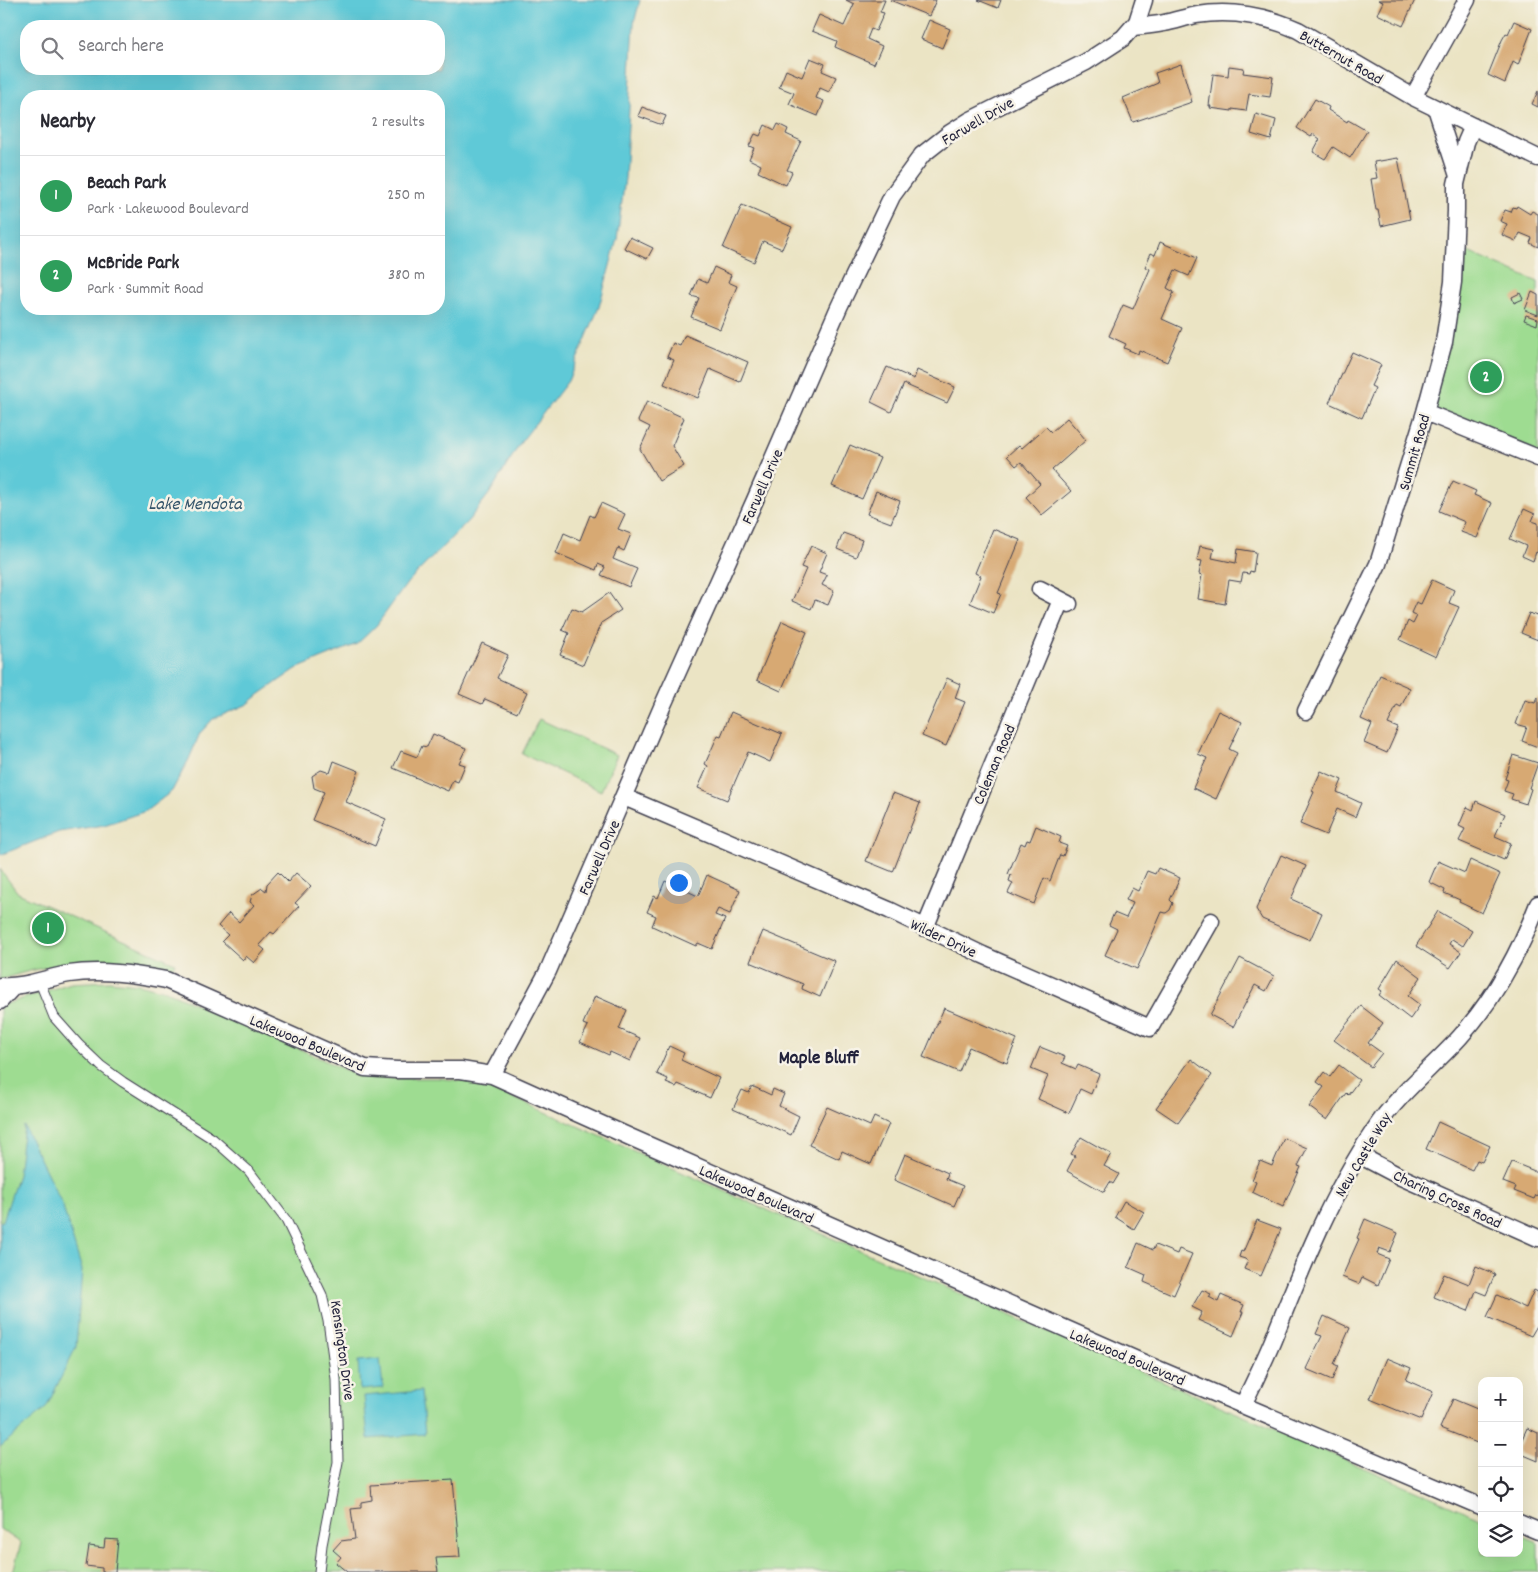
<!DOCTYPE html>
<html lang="en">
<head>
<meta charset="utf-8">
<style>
  body { margin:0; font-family:Dekko,sans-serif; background:#f7f7f7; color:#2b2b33 }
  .controls { position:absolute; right:15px; bottom:15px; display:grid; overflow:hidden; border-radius:10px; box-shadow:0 5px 20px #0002 }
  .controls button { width:45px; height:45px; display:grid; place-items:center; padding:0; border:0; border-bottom:1px solid #e1e1e2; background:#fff; color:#2b2b33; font:25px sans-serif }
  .you { position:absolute; left:678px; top:882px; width:18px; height:18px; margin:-12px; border:4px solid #fff; border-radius:50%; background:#1a73e8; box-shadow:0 0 0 8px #1a73e833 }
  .badge { display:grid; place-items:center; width:32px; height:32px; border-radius:50%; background:#1a73e8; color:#fff; font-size:16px; font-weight:700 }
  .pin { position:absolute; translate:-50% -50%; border:2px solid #fff; box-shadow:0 1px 5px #0006 }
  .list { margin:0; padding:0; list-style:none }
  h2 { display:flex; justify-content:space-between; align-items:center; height:65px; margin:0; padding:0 20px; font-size:21px }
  h2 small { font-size:16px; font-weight:400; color:#7c7c81 }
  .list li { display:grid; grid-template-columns:32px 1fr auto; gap:15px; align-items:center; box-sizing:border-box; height:80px; padding:0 20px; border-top:1px solid #e1e1e2 }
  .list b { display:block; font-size:19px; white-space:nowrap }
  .list p { margin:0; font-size:16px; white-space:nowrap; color:#7c7c81 }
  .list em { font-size:16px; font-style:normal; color:#7c7c81 }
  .icon { flex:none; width:28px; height:28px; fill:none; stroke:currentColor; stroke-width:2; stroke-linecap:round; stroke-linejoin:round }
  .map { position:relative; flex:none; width:1538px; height:1572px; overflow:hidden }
  .search { position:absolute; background:#fff; box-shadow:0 5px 20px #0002; left:20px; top:20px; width:425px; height:55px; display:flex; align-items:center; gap:12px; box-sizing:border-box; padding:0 18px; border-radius:20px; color:#7c7c81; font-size:19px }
  .panel { position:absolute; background:#fff; box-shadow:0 5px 20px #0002; left:20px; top:90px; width:425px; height:225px; border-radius:20px }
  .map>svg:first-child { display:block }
  .green { fill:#9edc91; stroke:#607f66 }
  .water { fill:#5ec9d7; stroke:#407689; fill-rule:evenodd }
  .building { fill:#d7a973 }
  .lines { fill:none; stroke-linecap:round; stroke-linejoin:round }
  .service-casing { stroke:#403f50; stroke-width:11 }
  .minor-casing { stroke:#403f50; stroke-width:19 }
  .service { stroke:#fff; stroke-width:9 }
  .minor { stroke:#fff; stroke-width:16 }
  .labels { text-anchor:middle; stroke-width:5; stroke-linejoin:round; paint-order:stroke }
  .street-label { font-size:16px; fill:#22223b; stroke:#f7f3e8 }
  .water-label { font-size:18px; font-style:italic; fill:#34546a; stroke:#f7f3e8 }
  .quarter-label { font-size:19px; font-weight:bold; fill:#22223b; stroke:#f7f3e8 }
</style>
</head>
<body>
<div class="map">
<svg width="1538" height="1572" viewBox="0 0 1538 1572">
  <rect width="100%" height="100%" fill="#f7f3e8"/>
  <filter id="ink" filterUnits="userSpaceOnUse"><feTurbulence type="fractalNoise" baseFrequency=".02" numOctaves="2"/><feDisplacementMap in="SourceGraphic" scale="10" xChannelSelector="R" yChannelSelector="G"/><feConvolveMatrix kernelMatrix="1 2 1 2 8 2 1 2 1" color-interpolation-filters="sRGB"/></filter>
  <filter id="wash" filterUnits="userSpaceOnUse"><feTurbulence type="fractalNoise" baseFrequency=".0096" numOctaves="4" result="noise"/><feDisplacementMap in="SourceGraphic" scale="20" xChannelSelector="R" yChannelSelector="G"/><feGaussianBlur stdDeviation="1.12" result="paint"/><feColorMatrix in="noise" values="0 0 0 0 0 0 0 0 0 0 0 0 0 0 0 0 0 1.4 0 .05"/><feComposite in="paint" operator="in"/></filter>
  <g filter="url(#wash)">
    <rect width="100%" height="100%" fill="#ebe4c4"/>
    <path class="green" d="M1454,246L1538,282V458L1425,412Z
      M539,719L617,755L601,791L522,754Z
      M0,869L18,893L175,963L170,972C109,959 59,959 0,980Z
      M109,981L138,984L166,991L280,1040L350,1072L388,1078H437L473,1082L487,1086L776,1214L1482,1519V1553H1519V1535L1538,1543V1572H13L21,1543L0,1529V1006L71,983Z"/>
    <path class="water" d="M0,0H640L634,23L625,178L617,239L599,307L568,381L521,442L489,494L468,521L408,582L376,626L357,644L296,669L260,694L248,704L213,719L200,733L189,759L172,791L146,811L104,825L59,832L0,855ZM439,26V69H26V26ZM439,96V309H26V96Z
      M24,1126L62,1204L82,1270L76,1347L46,1408L0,1447V1222L3,1221L18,1175Z
      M380,1359L383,1388L360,1390L358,1361Z
      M421,1391L425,1434L368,1439L364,1396Z"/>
    <g id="blocks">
      <path class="building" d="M846,0H885L880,12L884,13L876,31L871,29L867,39L882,46L874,64L835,47L837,41L812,31L819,15L844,26L854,4Z
        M890,0H936L929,16Z
        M978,0H1001L998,8Z
        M1378,0H1415L1403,26L1377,14L1383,2Z
        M929,20L950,29L942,48L921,39Z
        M1514,21L1532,29L1518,65L1513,62L1505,83L1488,75L1502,40L1506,33L1508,34Z
        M810,58L825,64L822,71L836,77L829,92L820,88L816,98L824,101L818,116L789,104L794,93L779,87L786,70L802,77Z
        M1181,64L1192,102L1133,122L1123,98L1158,83L1155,73Z
        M1229,66L1244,68L1243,73L1273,77L1270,97L1249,94L1246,111L1232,109V111L1210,108L1211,106H1209L1213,74L1228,76Z
        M1538,91V107L1532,104Z
        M1315,99L1329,107L1328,110L1347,122L1348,120L1367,131L1350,158L1333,147L1325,159L1313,152L1320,139L1313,134L1311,137L1297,128Z
        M642,107L666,116L662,125L638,116Z
        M1256,114L1276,120L1271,140L1251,134Z
        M778,124L788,129L786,134L801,141L787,170L792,172L786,185L758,172L761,165L749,159L754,148L749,146L755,134L760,136L765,125L775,130Z
        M1398,158L1410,219L1381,226L1378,210H1376L1371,179L1377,178L1374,162Z
        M742,205L792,227L782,249L763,241L754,262L723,248Z
        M1517,206L1530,214L1532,211L1538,214V247L1530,243L1532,238L1520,233L1516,241L1502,235L1507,224L1500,221L1505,210L1511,212L1513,207L1516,208Z
        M630,237L653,248L647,259L624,248Z
        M1160,242L1197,258L1189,276L1175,270L1167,288L1174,292L1162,319L1182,328L1167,362L1139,350L1138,354L1124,348L1126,344L1109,336L1123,305L1133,309L1150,269L1145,267L1151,253L1155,255Z
        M714,267L731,275L728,282L737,286L720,329L691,317L699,298L691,296L698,279L707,283Z
        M1532,292L1538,295V315L1525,310Z
        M1520,293L1523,299L1514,303L1512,297Z
        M1526,315L1538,319L1537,325L1524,320Z
        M685,335L748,362L740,382L710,369L698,398L664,384L674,360L667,357L673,343L680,346Z
        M1352,352L1381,365L1371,386L1375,388L1362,418L1329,403Z
        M887,367L914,379L917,370L955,387L947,403L904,384L891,412L871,402Z
        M647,401L684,418L672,446L684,466L659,481L640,449L650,427L638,421Z
        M1067,418L1086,440L1052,470L1071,491L1042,515L1026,497L1040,484L1021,462L1016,466L1007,456L1019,445L1022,448L1046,427L1051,432Z
        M850,445L880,458L862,499L832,486Z
        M1453,481L1476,491L1474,495L1492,503L1477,538L1461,532L1465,522L1439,511Z
        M876,491L900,501L891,523L867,514Z
        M601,503L625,514L618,529L631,534L624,551L618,548L613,559L637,569L629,587L601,575L605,567L598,564L596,570L556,553L564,533L580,540L590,515L594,517Z
        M1524,509L1535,514L1532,521L1538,523V553L1536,552L1533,561L1522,556L1526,546L1510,539Z
        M993,529L1020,540L998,593L1001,594L993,613L970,603L981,576L975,573Z
        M843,533L862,540L856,557L837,549Z
        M811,546L827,553L819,572L827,575L822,585L834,591L828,605L815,600L811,609L792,601L806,569L801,567Z
        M1200,546L1214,549L1212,558L1236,563L1238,549L1256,552L1253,572L1250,571L1249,574L1243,573L1241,582L1229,580L1225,604L1198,599L1202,575L1199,574L1202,561L1197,560Z
        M1432,580L1454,590L1449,603L1459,607L1436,657L1400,640L1408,621L1413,624L1417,616L1411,613L1416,602L1421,604Z
        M609,593L621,610L601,623L583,665L560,655L569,633L562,630L572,608L582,612Z
        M1529,613L1538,616V640L1521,633Z
        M782,621L807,632L781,691L757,680Z
        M482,643L508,655L497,678L527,692L517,713L485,699L482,704L459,694Z
        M1380,675L1410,688L1401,707L1397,705L1388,724L1398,728L1387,753L1364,743L1372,724L1361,719Z
        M947,678L960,684L955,698L965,702L946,746L922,736Z
        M1538,697V747L1522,741L1527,727L1516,724L1525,700L1535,703Z
        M1218,711L1242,722L1229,749L1237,753L1216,799L1193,788L1207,758L1198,754Z
        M731,712L782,734L770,762L748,752L727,800L698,788L708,766L705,764L718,735L721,736Z
        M433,734L466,748L459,763L465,765L458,782L453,780L448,791L393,768L401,751L417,757L422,746L427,747Z
        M1513,755L1538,763L1529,788L1531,789L1526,804L1511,799L1513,794L1504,791L1508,780L1505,779Z
        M334,761L359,771L346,802L386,819L375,846L312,820L324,792L314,788L312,776L321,770L330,773Z
        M1321,771L1342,780L1337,792L1361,803L1355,817L1337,809L1326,835L1300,824L1314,792L1312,791Z
        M893,793L920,803L893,872L866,861Z
        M1476,801L1505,814L1495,836L1511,843L1504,860L1459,841L1465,829L1459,826L1467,807L1473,810Z
        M1036,826L1061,837L1059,843L1067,846L1063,856L1060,855L1050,881L1044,878L1034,904L1008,893L1013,883L1009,881L1011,875L1008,874L1021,843L1025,845L1027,840L1030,841Z
        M1281,855L1306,866L1291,899L1322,913L1310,940L1262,919L1256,909Z
        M1470,860L1500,874L1482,913L1459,902L1460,900L1444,893L1445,890L1429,882L1438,861L1465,873Z
        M1158,868L1180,878L1170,900L1173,903L1170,910L1166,913L1162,912L1137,969L1105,955L1117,929L1109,925L1114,913L1126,918L1133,903L1126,900L1132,888L1138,891L1147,871L1155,874Z
        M278,872L288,882L296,873L311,886L295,903L299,906L274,934L271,932L259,945L265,950L254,963L246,956L243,960L222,941L228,935L218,926L229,913L239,922L254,905L250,902L252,895L262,888L266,891L267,884Z
        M707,875L740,890L730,914L718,909L715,915L725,919L712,949L698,943L696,946L652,926L656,916L647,912L654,896L658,898L665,881L698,896Z
        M1438,911L1472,931L1463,946L1452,939L1449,944L1461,952L1450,968L1416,946Z
        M763,931L835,961L820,997L802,989L803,984L750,962Z
        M1240,958L1274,976L1266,991L1255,985L1233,1027L1210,1015Z
        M1397,959L1421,977L1408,996L1420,1005L1410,1019L1379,995L1382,991L1379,989Z
        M595,996L627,1010L619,1029L640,1038L630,1061L610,1052L609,1055L580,1042L588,1026L583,1024Z
        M1361,1006L1383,1023L1368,1043L1382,1053L1371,1067L1334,1040Z
        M944,1008L1017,1039L1007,1063L969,1047L959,1072L923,1057Z
        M669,1046L684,1053L681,1060L719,1078L710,1098L678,1084L676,1087L666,1083L668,1079L657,1074Z
        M1040,1047L1065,1057L1062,1063L1076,1069L1078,1065L1099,1074L1091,1094L1080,1089L1069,1113L1038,1099L1048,1076L1031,1069Z
        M1191,1059L1212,1075L1178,1123L1156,1108Z
        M1339,1065L1359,1080L1348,1095L1346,1093L1327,1120L1309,1107L1324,1087L1317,1082L1324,1072L1330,1077Z
        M754,1087L771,1095L773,1089L784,1094L779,1106L799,1116L791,1135L733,1109L742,1090L749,1093L751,1088Z
        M827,1107L870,1126L874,1117L889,1124L871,1164L842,1151L839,1159L809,1145Z
        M1438,1122L1490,1146L1482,1162L1477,1160L1472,1170L1426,1149Z
        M1081,1137L1111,1154L1104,1166L1119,1174L1113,1184L1110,1182L1104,1192L1067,1171L1075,1156L1071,1154Z
        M1284,1138L1307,1148L1298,1166L1301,1167L1283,1207L1252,1192L1256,1182L1252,1180L1260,1161L1272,1166Z
        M905,1154L948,1173L946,1179L963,1186L954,1206L894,1180Z
        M1512,1162L1537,1172L1538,1169V1196L1536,1195L1534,1199L1514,1191L1516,1187L1503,1182Z
        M1124,1201L1144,1212L1134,1229L1115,1217Z
        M1365,1219L1398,1233L1390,1252L1379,1248L1377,1254L1389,1259L1378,1285L1362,1277L1359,1284L1342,1277L1359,1239L1357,1238Z
        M1257,1220L1281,1229L1261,1276L1244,1269L1248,1260L1239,1257L1241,1251L1243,1252Z
        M1138,1243L1153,1250L1155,1245L1177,1254L1179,1249L1192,1254L1174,1295L1144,1282L1146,1275L1128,1267Z
        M1476,1266L1495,1274L1486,1295L1476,1291L1468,1311L1434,1297L1444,1274L1469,1284Z
        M1202,1290L1211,1294L1209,1297L1218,1302L1221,1295L1244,1305L1241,1312H1243L1233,1336L1198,1320L1202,1312L1192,1307Z
        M1534,1290L1538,1292V1324L1531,1336L1487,1317L1497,1295L1526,1308Z
        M1324,1316L1350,1328L1334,1364L1338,1366L1332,1380L1306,1369L1322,1336L1316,1334Z
        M1387,1358L1411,1368L1406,1380L1433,1392L1421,1420L1370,1399Z
        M1453,1399L1482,1411V1445L1440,1428Z
        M1527,1428L1538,1433V1461L1519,1453V1446Z
        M453,1480L460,1557L436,1558L438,1572H347L336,1563L341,1557L333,1550L341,1541L355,1539L351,1509L361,1508V1502L372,1500L371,1485Z
        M105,1539L118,1540L115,1572H102V1568L86,1566L89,1546L104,1548Z"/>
    </g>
  </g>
  <g filter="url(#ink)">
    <use href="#blocks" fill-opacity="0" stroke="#403f50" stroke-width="1"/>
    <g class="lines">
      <defs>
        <path id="service" d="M39,980L54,1017L78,1044L101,1066L123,1082L213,1139L249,1171L286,1220L322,1295L328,1321L336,1379L338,1462L322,1545L319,1572"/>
        <path id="minor" d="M1133,27C1143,26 1154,25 1164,23C1175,21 1186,17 1197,15C1233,9 1266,16 1298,30L1413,97L1538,158
          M1413,97L1467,0
          M1436,108L1458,176
          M1425,412L1538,458
          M1040,589L1069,604
          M1306,711L1378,564L1425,412L1444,342L1453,282L1456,211V184L1466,142L1473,126
          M624,797L889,910L983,955L1150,1028L1211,921
          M925,928L1061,600
          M0,986C23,988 46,978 69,974C101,969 134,974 166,980L365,1068L397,1070H461L492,1075L630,1137L1146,1364L1482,1507
          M0,1001L13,987
          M492,1075L548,971L662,707L755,500L798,401L839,307L892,196L922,155L950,133L969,121L1086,62L1123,38L1137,22L1144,0
          M1359,1155L1401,1177L1538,1238
          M1243,1405C1253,1384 1264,1362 1273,1340C1302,1267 1331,1194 1375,1129C1398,1094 1432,1068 1460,1037C1494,999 1520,951 1538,904
          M1519,1523L1538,1531"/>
      </defs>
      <use href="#service" class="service-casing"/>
      <use href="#minor" class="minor-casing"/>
      <use href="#service" class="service"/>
      <use href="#minor" class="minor"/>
    </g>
  </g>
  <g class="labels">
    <g class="street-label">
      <text transform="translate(1342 56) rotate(30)" y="6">Butternut Road</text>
      <text transform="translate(977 120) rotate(-30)" y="6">Farwell Drive</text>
      <text transform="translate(1413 452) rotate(-74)" y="6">Summit Road</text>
      <text transform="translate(761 486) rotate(-66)" y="6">Farwell Drive</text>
      <text transform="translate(993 764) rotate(-67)" y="6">Coleman Road</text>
      <text transform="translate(598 857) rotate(-66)" y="6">Farwell Drive</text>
      <text transform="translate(944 937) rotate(25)" y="6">Wilder Drive</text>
      <text transform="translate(308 1042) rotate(23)" y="6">Lakewood Boulevard</text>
      <text transform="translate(1362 1154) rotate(-59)" y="6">New Castle Way</text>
      <text transform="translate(757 1193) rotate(24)" y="6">Lakewood Boulevard</text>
      <text transform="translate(1448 1198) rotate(25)" y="6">Charing Cross Road</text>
      <text transform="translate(344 1350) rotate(82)" y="6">Kensington Drive</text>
      <text transform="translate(1128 1356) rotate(23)" y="6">Lakewood Boulevard</text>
    </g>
    <g class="water-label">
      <text x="195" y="509">Lake Mendota</text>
    </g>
    <g class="quarter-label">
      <text x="819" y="1063">Maple Bluff</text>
    </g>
  </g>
</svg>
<div class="controls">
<button>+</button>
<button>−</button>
<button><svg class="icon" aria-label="locate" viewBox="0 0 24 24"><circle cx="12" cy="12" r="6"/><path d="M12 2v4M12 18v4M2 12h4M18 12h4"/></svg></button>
<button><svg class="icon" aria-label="layers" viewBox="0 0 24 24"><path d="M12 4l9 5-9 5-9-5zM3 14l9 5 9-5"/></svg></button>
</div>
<div class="you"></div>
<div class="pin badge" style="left:48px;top:928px;background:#2e9e5b">1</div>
<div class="pin badge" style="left:1486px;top:377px;background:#2e9e5b">2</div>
<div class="search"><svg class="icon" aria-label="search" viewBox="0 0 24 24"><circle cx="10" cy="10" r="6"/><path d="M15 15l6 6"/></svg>Search here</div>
<section class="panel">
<h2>Nearby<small>2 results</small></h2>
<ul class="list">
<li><span class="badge" style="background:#2e9e5b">1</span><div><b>Beach Park</b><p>Park · Lakewood Boulevard</p></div><em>250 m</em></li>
<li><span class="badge" style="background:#2e9e5b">2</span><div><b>McBride Park</b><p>Park · Summit Road</p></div><em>380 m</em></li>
</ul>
</section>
</div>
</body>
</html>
